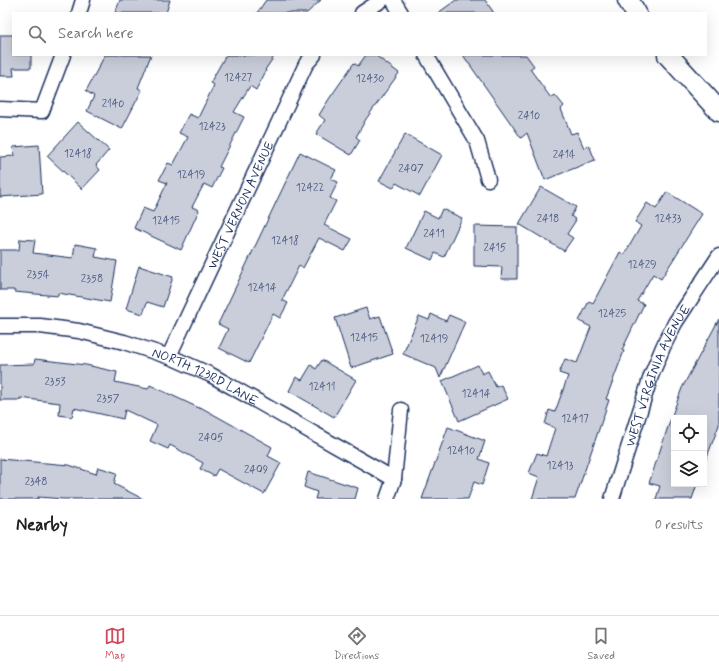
<!DOCTYPE html>
<html lang="en">
<head>
<meta charset="utf-8">
<style>
  body { margin:0; font-family:Mynerve,sans-serif; background:#f6f6f6; color:#202124 }
  .controls { position:absolute; right:12px; bottom:12px; display:grid; overflow:hidden; border-radius:0px; box-shadow:0 4px 16px #0002 }
  .controls button { width:36px; height:36px; display:grid; place-items:center; padding:0; border:0; border-bottom:1px solid #e0e0e0; background:#fff; color:#202124; font:20px sans-serif }
  .list { margin:0; padding:0; list-style:none }
  h2 { display:flex; justify-content:space-between; align-items:center; height:52px; margin:0; padding:0 16px; font-size:17px }
  h2 small { font-size:13px; font-weight:400; color:#757577 }
  .icon { flex:none; width:22px; height:22px; fill:none; stroke:currentColor; stroke-width:2; stroke-linecap:round; stroke-linejoin:round }
  .map { position:relative; flex:none; width:719px; height:499px; overflow:hidden }
  .search { position:absolute; background:#fff; box-shadow:0 4px 16px #0002; left:12px; right:12px; top:12px; height:44px; display:flex; align-items:center; gap:10px; box-sizing:border-box; padding:0 14px; border-radius:0px; color:#757577; font-size:15px }
  .sheet { height:116px; background:#fff }
  nav { display:flex; justify-content:space-around; align-items:center; box-sizing:border-box; height:56px; border-top:1px solid #e0e0e0; background:#fff; font-size:11px; color:#757577 }
  nav a { display:grid; justify-items:center; gap:2px }
  nav .on { color:#d1495b }
  .map>svg:first-child { display:block }
  .building { fill:#caceda; stroke:#1b2f5e }
  .lines { fill:none; stroke-linecap:round; stroke-linejoin:round }
  .street-casing { stroke:#1b2f5e; stroke-width:17 }
  .secondary-casing { stroke:#1b2f5e; stroke-width:23 }
  .street { stroke:#fff; stroke-width:14 }
  .secondary { stroke:#fff; stroke-width:20 }
  .labels { text-anchor:middle; stroke-width:3; stroke-linejoin:round; paint-order:stroke }
  .number-label { font-size:11px; fill:#47577d }
  .street-label { font-size:13px; fill:#1b2f5e; stroke:#fff }
</style>
</head>
<body>
<div class="map">
<svg width="719" height="499" viewBox="0 0 719 499">
  <rect width="100%" height="100%" fill="#fff"/>
  <filter id="ink" filterUnits="userSpaceOnUse"><feTurbulence type="fractalNoise" baseFrequency=".025" numOctaves="2"/><feDisplacementMap in="SourceGraphic" scale="8" xChannelSelector="R" yChannelSelector="G"/><feConvolveMatrix kernelMatrix="1 2 1 2 8 2 1 2 1" color-interpolation-filters="sRGB"/></filter>
  <g filter="url(#ink)">
    <path class="building" d="M120,0H170L166,13H115Z
      M266,0H321L307,13H257Z
      M456,0H485L494,13H438Z
      M0,35H13V55H31V68H13L14,76H0Z
      M105,55H151L138,88L142,90L122,129L87,111L94,96L86,91Z
      M226,55H275L265,70L266,71L256,90L250,86L234,112L244,117L219,167L222,168L212,188L204,184L192,207L199,210L181,250L134,228L143,208L153,212L167,183L159,180L168,163L173,165L188,137L179,133L189,114L198,118L214,85L210,83Z
      M366,55H375L399,73L366,119L356,137L360,140L351,155L316,134L325,120L319,115L329,99L354,63L358,66Z
      M463,55H526L534,66L530,69L551,98L555,95L564,106L561,109L571,134L577,132L584,148L589,145L595,160L545,180L527,133L521,138Z
      M78,122L109,150L96,165L100,170L82,189L47,156Z
      M405,134L442,155L420,196L396,183L393,188L379,181Z
      M39,145L42,194L0,197V157L14,156L13,147Z
      M300,152L336,170L331,179L338,182L330,198L336,201L324,225L352,239L345,251L319,238L303,268L299,266L282,300L288,303L280,318L273,314L249,363L219,348L228,329L218,324Z
      M541,187L576,207L571,216L576,220L567,234L573,238L564,251L519,224Z
      M667,192L702,214L661,279L653,274L637,301L644,304L622,350L624,351L606,399L609,400L575,499H532L539,477L529,473L537,453L546,456L555,428L545,424L549,410L555,412L568,376L559,373L565,359L577,363L591,327L579,321L589,301L593,303L620,252L624,255L641,226L635,222L647,203L656,209Z
      M442,209L462,218L444,257L435,253L432,260L406,248L424,211L438,218Z
      M474,226L517,227V279H501L502,267L474,266Z
      M20,239L35,240L33,253L73,258L75,244L97,248L95,257L117,261L110,302L58,293V296L14,292V290H0V250H19Z
      M139,266L173,277L163,307L147,302L143,314L126,309Z
      M366,308L370,319L380,316L393,354L351,368L335,318Z
      M431,314L446,321L449,315L465,322L440,378L436,368L403,354L419,316L429,320Z
      M719,319V425L705,462H704V418H674V484H697L692,499H656L660,486L649,483L671,418L682,388Z
      M35,359L86,365L117,372L115,382L148,389L150,385L201,409L202,408L272,447L268,456L281,463L264,494L218,469L214,476L200,469L203,463L170,445L168,449L150,441L157,425L125,410L123,419L74,408L72,417L59,415L60,403L20,398V400H0V365L34,364Z
      M322,360L356,380L334,417L289,391L296,377L302,380L311,365L316,369Z
      M478,365L482,374L488,371L496,387L501,385L508,399L459,421L442,381Z
      M448,427L485,441L479,459L489,463L482,485L474,482L468,499H422Z
      M0,459L69,465L96,474L98,467L117,473L114,484L143,499H63L38,497V499H0Z
      M308,472L358,488L355,499H315L317,492L304,487Z"/>
    <g class="lines">
      <defs>
        <g id="street">
          <path d="M393,0L401,13"/>
          <path d="M79,13L83,0"/>
          <path d="M362,13L382,0"/>
          <path d="M426,55L477,141L488,179"/>
          <path d="M0,109L42,111L63,55"/>
          <path id="s1" d="M0,326H40L79,331L124,342L173,358L211,375L394,479"/>
          <path id="s2" d="M169,356L306,64L314,55"/>
          <path d="M387,499L394,479L401,410"/>
          <path id="s3" d="M612,499L651,376L663,347L675,323L719,256"/>
        </g>
        <path id="secondary" d="M628,0L636,13
          M668,55L719,111"/>
      </defs>
      <use href="#street" class="street-casing"/>
      <use href="#secondary" class="secondary-casing"/>
      <use href="#street" class="street"/>
      <use href="#secondary" class="secondary"/>
    </g>
  </g>
  <g class="labels">
    <g class="number-label">
      <text x="238" y="81">12427</text>
      <text x="370" y="82">12430</text>
      <text x="113" y="107">2140</text>
      <text x="529" y="119">2410</text>
      <text x="212" y="130">12423</text>
      <text x="78" y="157">12418</text>
      <text x="564" y="158">2414</text>
      <text x="411" y="172">2407</text>
      <text x="191" y="178">12419</text>
      <text x="310" y="191">12422</text>
      <text x="548" y="222">2418</text>
      <text x="668" y="222">12433</text>
      <text x="166" y="224">12415</text>
      <text x="434" y="237">2411</text>
      <text x="285" y="244">12418</text>
      <text x="495" y="251">2415</text>
      <text x="642" y="268">12429</text>
      <text x="38" y="278">2354</text>
      <text x="92" y="282">2358</text>
      <text x="262" y="291">12414</text>
      <text x="612" y="317">12425</text>
      <text x="364" y="341">12415</text>
      <text x="434" y="342">12419</text>
      <text x="55" y="385">2353</text>
      <text x="322" y="390">12411</text>
      <text x="476" y="397">12414</text>
      <text x="108" y="402">2357</text>
      <text x="575" y="422">12417</text>
      <text x="211" y="441">2405</text>
      <text x="461" y="454">12410</text>
      <text x="560" y="469">12413</text>
      <text x="256" y="473">2409</text>
      <text x="36" y="485">2348</text>
    </g>
    <g class="street-label">
      <text dy="5" stroke="none"><textPath href="#s2" startOffset="167">WEST VERNON AVENUE</textPath></text>
      <text dy="5" stroke="none"><textPath href="#s3" startOffset="132">WEST VIRGINIA AVENUE</textPath></text>
      <text dy="5" stroke="none"><textPath href="#s1" startOffset="214">NORTH 123RD LANE</textPath></text>
    </g>
  </g>
</svg>
<div class="controls">
<button><svg class="icon" aria-label="locate" viewBox="0 0 24 24"><circle cx="12" cy="12" r="6"/><path d="M12 2v4M12 18v4M2 12h4M18 12h4"/></svg></button>
<button><svg class="icon" aria-label="layers" viewBox="0 0 24 24"><path d="M12 4l9 5-9 5-9-5zM3 14l9 5 9-5"/></svg></button>
</div>
<div class="search"><svg class="icon" aria-label="search" viewBox="0 0 24 24"><circle cx="10" cy="10" r="6"/><path d="M15 15l6 6"/></svg>Search here</div>
</div>
<section class="sheet">
<h2>Nearby<small>0 results</small></h2>
<ul class="list">
</ul>
</section>
<nav>
<a class="on"><svg class="icon" aria-label="map" viewBox="0 0 24 24"><path d="M3 6l6-2 6 2 6-2v14l-6 2-6-2-6 2zM9 4v14M15 6v14"/></svg>Map</a>
<a><svg class="icon" aria-label="directions" viewBox="0 0 24 24"><path d="M12 3l9 9-9 9-9-9zM9 14v-3h6M13 9l2 2-2 2"/></svg>Directions</a>
<a><svg class="icon" aria-label="saved" viewBox="0 0 24 24"><path d="M7 4h10v16l-5-4-5 4z"/></svg>Saved</a>
</nav>
</body>
</html>
